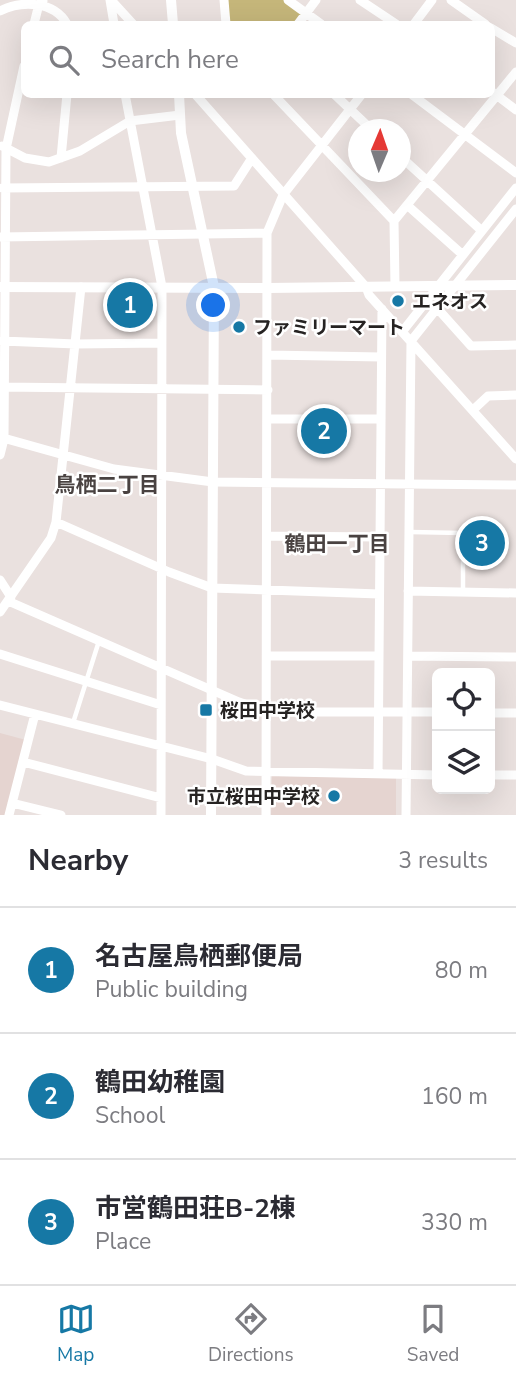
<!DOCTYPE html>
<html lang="en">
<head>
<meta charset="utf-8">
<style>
  body { margin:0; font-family:"Nunito Sans","Noto Sans JP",sans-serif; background:#f2f2f3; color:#2b2b33 }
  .controls { position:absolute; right:21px; bottom:21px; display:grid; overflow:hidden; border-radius:10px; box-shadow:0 7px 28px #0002 }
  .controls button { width:63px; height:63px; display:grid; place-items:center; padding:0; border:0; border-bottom:2px solid #e1e1e2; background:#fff; color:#2b2b33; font:35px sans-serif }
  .compass { position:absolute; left:348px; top:119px; width:63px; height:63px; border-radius:50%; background:#fff; box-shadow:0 7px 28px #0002; rotate:2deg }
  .you { position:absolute; left:214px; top:306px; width:24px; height:24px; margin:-18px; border:5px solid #fff; border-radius:50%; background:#1a73e8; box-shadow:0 0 0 10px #1a73e833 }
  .badge { display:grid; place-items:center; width:46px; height:46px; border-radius:50%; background:#1678a5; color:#fff; font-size:23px; font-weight:700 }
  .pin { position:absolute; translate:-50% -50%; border:4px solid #fff; box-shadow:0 2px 7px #0006 }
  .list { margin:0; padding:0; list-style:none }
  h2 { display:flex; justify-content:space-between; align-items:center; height:91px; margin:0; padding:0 28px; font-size:30px }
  h2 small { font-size:23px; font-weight:400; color:#7c7c81 }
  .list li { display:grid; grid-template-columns:46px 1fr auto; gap:21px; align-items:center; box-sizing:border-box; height:126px; padding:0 28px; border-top:2px solid #e1e1e2 }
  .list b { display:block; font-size:26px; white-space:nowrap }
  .list p { margin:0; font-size:23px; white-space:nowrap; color:#7c7c81 }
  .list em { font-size:23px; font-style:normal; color:#7c7c81 }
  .icon { flex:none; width:38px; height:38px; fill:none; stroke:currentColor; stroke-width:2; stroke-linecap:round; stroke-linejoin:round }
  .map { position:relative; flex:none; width:516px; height:815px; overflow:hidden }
  .search { position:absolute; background:#fff; box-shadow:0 7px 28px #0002; left:21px; right:21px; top:21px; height:77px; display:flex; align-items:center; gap:18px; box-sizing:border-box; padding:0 24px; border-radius:10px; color:#7c7c81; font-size:26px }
  .sheet { height:469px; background:#fff }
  nav { display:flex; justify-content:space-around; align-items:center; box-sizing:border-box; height:98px; border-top:2px solid #e1e1e2; background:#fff; font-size:19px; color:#7c7c81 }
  nav a { display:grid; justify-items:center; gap:4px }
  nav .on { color:#1678a5 }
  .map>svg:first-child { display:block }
  .built { fill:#e5d4d0 }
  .green { fill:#c5b67a }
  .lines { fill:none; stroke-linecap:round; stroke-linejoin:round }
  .service { stroke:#fff; stroke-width:4.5 }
  .minor { stroke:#fff; stroke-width:9 }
  .tertiary { stroke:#fff; stroke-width:10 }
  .poi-dot { fill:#1678a5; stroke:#fff; stroke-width:2.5 }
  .labels { text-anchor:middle; stroke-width:5; stroke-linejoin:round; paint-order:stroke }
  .poi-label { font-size:19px; font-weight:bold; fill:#262322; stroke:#fff; text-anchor:start }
  .neighbourhood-label { font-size:21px; font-weight:bold; fill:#494241; stroke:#fff }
</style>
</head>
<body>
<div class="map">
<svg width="516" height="815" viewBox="0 0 516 815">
  <rect width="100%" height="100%" fill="#eae1df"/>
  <path class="built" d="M0,733L26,740L6,815H0Z
    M272,776L396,778V815H271Z"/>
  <path class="green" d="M225,0H286L305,13L295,24H226Z"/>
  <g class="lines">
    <path class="service" d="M410,532L463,533V592
      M73,723L99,641"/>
    <path class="minor" d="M110,0L114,24
      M111,0L133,24
      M224,0L226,24
      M288,0L321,24
      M360,0L396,24
      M451,0L485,24
      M0,11C22,0 54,1 67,24
      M34,24L39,4L43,1
      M298,24L316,0
      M414,24L432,0
      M491,28L516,43
      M491,91L516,110
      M125,94L162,287L161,815
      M195,94L366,287L369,295L516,459
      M273,94L394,221
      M334,94L372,130
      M411,94L516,173
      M2,146L25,158L49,162L80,151L130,121L180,115
      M400,156L482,231
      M61,158L67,94
      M2,188L234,186L252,158
      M0,237L267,233
      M463,255L407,205L516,72
      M395,286L394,221L407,205
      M437,308L471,346L516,345
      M402,332L516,188
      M2,341L76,344L162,343
      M268,355L381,357
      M0,387L268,390
      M473,410L488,396L516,395
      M268,419H380
      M0,437L114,469L213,482L516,485
      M0,455L4,439L6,149L24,66
      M56,522L169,572L212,588L379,594
      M268,536L380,537
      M0,580L11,597
      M408,591L516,593
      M8,601L239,702L267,712H437
      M0,612L51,538L56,522L81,287
      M0,654L161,705
      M267,656H379
      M408,656L516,657
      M0,705L212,759L246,771L437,775
      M490,713H516
      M23,762L161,798
      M378,774L382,309
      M490,775H516
      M12,803L61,815
      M9,815L35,714
      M266,815L267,233L283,195L362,94
      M406,815L411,341L516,209"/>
    <path class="tertiary" d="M171,0L173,24
      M179,94L181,133L214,287L211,815
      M0,287L268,288L516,285"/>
  </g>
  <g class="poi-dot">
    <circle cx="398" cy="301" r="7"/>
    <circle cx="239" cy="327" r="7"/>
    <rect x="199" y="703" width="14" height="14" rx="3.5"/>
    <circle cx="334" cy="796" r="7"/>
  </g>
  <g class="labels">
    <g class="poi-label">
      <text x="412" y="308">エネオス</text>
      <text x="253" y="334">ファミリーマート</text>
      <text x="220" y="717">桜田中学校</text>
      <text x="320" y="803" text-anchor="end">市立桜田中学校</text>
    </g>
    <g class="neighbourhood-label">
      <text x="107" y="492">鳥栖二丁目</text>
      <text x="337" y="551">鶴田一丁目</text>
    </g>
  </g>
</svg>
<div class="controls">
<button><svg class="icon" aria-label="locate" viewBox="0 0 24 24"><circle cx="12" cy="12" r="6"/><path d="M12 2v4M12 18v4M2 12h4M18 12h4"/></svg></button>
<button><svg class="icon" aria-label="layers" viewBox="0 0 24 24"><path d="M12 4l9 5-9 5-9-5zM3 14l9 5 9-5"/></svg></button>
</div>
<svg class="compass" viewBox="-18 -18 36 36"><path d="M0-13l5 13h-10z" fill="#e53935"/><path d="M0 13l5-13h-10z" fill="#7c7c81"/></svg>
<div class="you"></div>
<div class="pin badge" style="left:130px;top:305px">1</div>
<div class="pin badge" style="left:324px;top:431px">2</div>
<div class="pin badge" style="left:482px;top:543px">3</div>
<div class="search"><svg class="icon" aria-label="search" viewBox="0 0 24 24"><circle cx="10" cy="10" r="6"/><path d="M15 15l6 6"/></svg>Search here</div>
</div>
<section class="sheet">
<h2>Nearby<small>3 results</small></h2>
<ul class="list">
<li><span class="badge">1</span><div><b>名古屋鳥栖郵便局</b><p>Public building</p></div><em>80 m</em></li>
<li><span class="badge">2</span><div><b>鶴田幼稚園</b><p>School</p></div><em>160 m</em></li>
<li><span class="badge">3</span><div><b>市営鶴田荘B-2棟</b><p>Place</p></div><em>330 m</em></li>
</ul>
</section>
<nav>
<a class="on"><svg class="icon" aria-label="map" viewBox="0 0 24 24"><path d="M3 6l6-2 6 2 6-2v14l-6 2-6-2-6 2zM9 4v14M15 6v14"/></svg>Map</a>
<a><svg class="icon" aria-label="directions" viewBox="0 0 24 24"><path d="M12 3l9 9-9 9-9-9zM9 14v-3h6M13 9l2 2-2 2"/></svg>Directions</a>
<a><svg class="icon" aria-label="saved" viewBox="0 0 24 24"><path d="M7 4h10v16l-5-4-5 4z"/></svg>Saved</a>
</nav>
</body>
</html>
